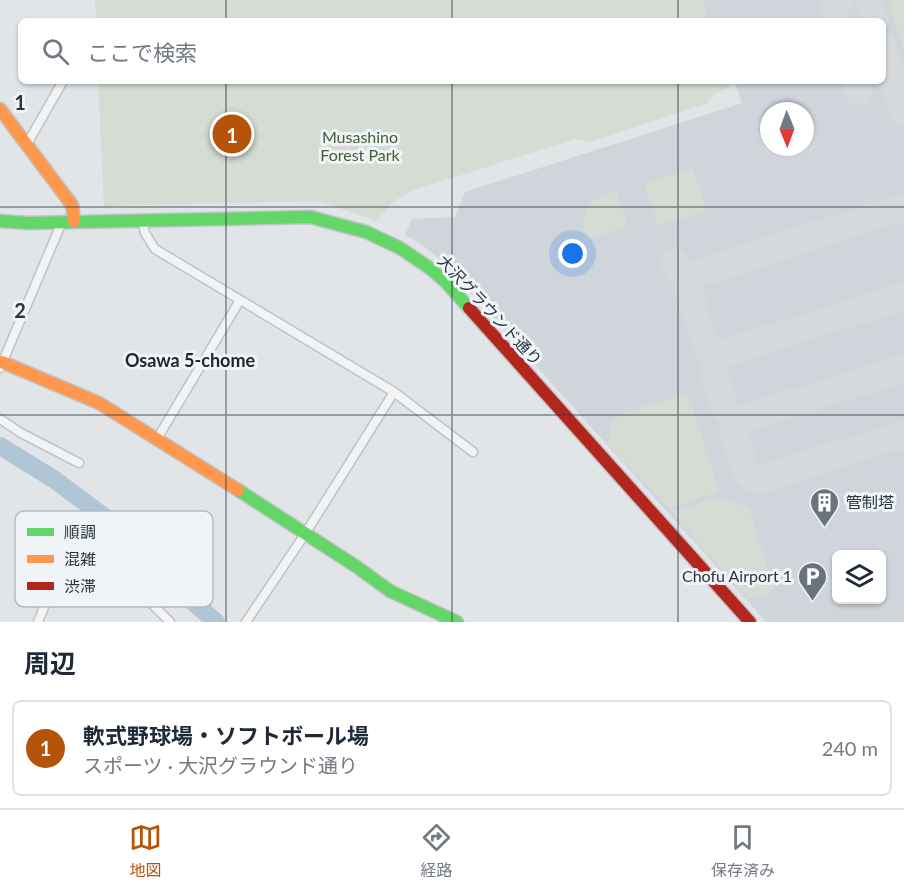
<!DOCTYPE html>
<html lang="ja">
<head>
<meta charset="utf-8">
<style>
  body { margin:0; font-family:Lato,"Noto Sans JP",sans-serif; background:#f2f2f3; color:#1f2937 }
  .controls { position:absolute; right:18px; bottom:18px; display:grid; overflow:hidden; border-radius:9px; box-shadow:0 2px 4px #0004 }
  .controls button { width:54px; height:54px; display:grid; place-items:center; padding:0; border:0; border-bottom:2px solid #e0e1e3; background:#fff; color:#1f2937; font:30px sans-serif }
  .compass { position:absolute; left:760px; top:102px; width:54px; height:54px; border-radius:50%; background:#fff; box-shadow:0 2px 4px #0004; rotate:179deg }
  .you { position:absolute; left:573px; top:254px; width:21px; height:21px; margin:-15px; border:4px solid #fff; border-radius:50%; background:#1a73e8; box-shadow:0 0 0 9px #1a73e833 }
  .badge { display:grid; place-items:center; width:39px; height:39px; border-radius:50%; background:#b45309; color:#fff; font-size:20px; font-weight:700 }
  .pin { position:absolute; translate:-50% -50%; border:3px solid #fff; box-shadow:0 2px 6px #0006 }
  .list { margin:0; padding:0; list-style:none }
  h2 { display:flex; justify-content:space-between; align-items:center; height:78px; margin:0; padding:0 24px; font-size:26px }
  h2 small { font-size:20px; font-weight:400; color:#747a83 }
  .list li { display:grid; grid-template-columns:39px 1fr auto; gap:18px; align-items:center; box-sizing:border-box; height:96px; margin:0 12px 12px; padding:0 12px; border:2px solid #e0e1e3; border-radius:9px }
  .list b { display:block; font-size:22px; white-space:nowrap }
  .list p { margin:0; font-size:20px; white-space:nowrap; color:#747a83 }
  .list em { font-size:20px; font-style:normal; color:#747a83 }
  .icon { flex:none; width:33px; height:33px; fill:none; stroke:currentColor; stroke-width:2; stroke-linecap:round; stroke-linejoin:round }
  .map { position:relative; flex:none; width:904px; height:622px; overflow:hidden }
  .search { position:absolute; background:#fff; box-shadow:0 2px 4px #0004; left:18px; right:18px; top:18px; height:66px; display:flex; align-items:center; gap:15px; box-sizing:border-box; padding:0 21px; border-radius:9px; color:#747a83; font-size:22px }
  .sheet { height:186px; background:#fff }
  nav { display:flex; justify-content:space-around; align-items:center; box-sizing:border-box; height:84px; border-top:2px solid #e0e1e3; background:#fff; font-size:16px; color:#747a83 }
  nav a { display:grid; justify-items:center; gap:3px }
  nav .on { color:#b45309 }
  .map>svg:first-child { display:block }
  .built { fill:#d0d5db; fill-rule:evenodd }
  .green { fill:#d4dcd3 }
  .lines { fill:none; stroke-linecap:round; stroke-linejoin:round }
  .river { stroke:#b0c6d4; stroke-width:18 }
  .taxiway { stroke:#d6d9dc; stroke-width:27 }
  .street-casing { stroke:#c0c3c6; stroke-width:11 }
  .fast-casing { stroke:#c0c3c6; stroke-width:15 }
  .slow-casing { stroke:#c0c3c6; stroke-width:15 }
  .jam-casing { stroke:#c0c3c6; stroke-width:15 }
  .street { stroke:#f2f3f4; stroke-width:8 }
  .fast { stroke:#63d668; stroke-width:12 }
  .slow { stroke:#ff974d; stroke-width:12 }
  .jam { stroke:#b3261e; stroke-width:12 }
  .grid { fill:none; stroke:#283642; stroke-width:1.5; stroke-opacity:0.55 }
  .labels { text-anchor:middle; stroke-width:6; stroke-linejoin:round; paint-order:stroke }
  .park-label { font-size:16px; fill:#435f35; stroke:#f0f4f7 }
  .street-label { font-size:16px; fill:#283642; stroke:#f0f4f7 }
  .poi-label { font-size:16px; fill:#283642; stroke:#f0f4f7; text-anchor:start }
  .neighbourhood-label { font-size:18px; font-weight:bold; fill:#1a2633; stroke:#f0f4f7 }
  .key { fill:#f0f4f7; stroke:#b4bbc1; stroke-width:1.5 }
  .key-label { font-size:16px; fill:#283642 }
  .grid-label { font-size:20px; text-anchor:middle; font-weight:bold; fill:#283642; stroke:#f0f4f7; stroke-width:6; stroke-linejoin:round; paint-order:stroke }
</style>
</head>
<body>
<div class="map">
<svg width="904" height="622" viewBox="0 0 904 622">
  <rect width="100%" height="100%" fill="#e2e5e8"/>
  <path class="built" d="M702,0H904V622H766L442,261L421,244L405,235L412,219L455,217L465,192L742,103L734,81H883V21H709ZM769,111H805V147H769ZM836,554H882V600H836Z"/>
  <path class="green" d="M95,0H703L709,21H96Z
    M888,0H904V50Z
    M98,81H728L730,88L715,93L706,104L589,142L575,139L411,191L393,202L377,221L318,201L104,206Z
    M693,168L707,210L658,226L644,184Z
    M617,191L628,226L586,239C580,207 587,201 617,191Z
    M688,393L719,491L670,509L608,444L611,423L624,413Z
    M716,497L751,508L750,512L774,588L765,597L747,599L672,512Z"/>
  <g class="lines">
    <path class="river" d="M0,446L55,480L174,569L193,602L216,622"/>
    <path class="taxiway" d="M868,0L875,21
      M835,21L833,11L840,1
      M883,47L904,112
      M857,81L858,92
      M674,262L681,273L690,276L904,207
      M693,275L688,281V290L707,349L718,355L904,296
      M721,354L715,361L713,369L726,411L733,418L743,419
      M904,368L743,419L736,426L734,432L745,471L750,477L758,480L904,434"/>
    <defs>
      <path id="street" d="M27,144L63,81
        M142,219L145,233L155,249L394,392L473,452
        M0,368L62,222
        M0,419L21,433L79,463
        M157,439L240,300
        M38,622L73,535L134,586L170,622
        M246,622L305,534L394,392"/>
      <path id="fast" d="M0,221L28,223L310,217L366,232L400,248L431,269L446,282L469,308
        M238,490L357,567L390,591L457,622"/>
      <path id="slow" d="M0,109L72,205L74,221
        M2,362L99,403L238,490"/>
      <path id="jam" d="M469,308L750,622"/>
    </defs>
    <use href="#street" class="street-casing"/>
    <use href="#fast" class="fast-casing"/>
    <use href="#slow" class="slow-casing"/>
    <use href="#jam" class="jam-casing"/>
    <use href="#street" class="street"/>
    <use href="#fast" class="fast"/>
    <use href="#slow" class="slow"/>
    <use href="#jam" class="jam"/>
  </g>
  <path class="grid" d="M226,0V21M452,0V21M678,0V21M226,81V622M452,81V622M678,81V622M0,207H904M0,415H904"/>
  <defs>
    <symbol id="building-pin" viewBox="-11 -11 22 30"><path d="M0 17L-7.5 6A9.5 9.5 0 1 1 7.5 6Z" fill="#69737c" stroke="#f0f4f7"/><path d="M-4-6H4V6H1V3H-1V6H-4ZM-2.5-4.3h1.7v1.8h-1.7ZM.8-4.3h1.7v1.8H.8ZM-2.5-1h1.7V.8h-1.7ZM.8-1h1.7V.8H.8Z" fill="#fff"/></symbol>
    <symbol id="parking-pin" viewBox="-11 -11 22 30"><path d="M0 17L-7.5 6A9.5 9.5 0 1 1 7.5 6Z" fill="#69737c" stroke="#f0f4f7"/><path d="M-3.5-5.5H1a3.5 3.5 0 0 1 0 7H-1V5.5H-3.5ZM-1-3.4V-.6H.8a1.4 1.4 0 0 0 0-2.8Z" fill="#fff"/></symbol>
  </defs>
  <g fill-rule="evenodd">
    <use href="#building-pin" x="808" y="486" width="33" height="45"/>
    <use href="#parking-pin" x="796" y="560" width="33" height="45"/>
  </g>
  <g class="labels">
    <g class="park-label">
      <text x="360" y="143">Musashino<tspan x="360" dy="18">Forest Park</tspan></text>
    </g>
    <g class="street-label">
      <text transform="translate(490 310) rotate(47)" y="6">大沢グラウンド通り</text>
    </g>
    <g class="poi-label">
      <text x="846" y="508">管制塔</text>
      <text x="792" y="582" text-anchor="end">Chofu Airport 1</text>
    </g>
    <g class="neighbourhood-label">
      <text x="190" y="367">Osawa 5-chome</text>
    </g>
  </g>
  <rect x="15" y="511" width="198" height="96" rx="9" class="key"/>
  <rect x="27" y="528" width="27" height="8" fill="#63d668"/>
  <rect x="27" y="555" width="27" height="8" fill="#ff974d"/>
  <rect x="27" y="582" width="27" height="8" fill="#b3261e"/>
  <g class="key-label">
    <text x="64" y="538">順調</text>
    <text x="64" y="565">混雑</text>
    <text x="64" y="592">渋滞</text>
  </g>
  <g class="grid-label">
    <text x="20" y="110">1</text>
    <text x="20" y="318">2</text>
  </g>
</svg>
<div class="controls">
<button><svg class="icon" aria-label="layers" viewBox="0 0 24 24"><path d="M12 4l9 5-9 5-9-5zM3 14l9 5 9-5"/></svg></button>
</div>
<svg class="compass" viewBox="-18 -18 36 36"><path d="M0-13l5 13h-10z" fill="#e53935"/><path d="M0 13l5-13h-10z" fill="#747a83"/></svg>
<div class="you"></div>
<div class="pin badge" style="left:232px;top:134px">1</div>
<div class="search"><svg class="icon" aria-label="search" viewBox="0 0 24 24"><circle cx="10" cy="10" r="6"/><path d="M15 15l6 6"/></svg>ここで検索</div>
</div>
<section class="sheet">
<h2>周辺<small></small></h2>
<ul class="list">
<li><span class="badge">1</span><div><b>軟式野球場・ソフトボール場</b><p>スポーツ · 大沢グラウンド通り</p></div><em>240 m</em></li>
</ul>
</section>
<nav>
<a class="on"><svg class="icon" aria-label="map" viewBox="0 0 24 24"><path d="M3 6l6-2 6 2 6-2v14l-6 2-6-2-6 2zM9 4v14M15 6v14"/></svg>地図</a>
<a><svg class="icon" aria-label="directions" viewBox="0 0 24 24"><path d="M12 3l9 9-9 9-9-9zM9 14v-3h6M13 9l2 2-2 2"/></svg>経路</a>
<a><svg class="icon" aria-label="saved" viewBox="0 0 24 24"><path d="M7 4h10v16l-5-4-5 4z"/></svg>保存済み</a>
</nav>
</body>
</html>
